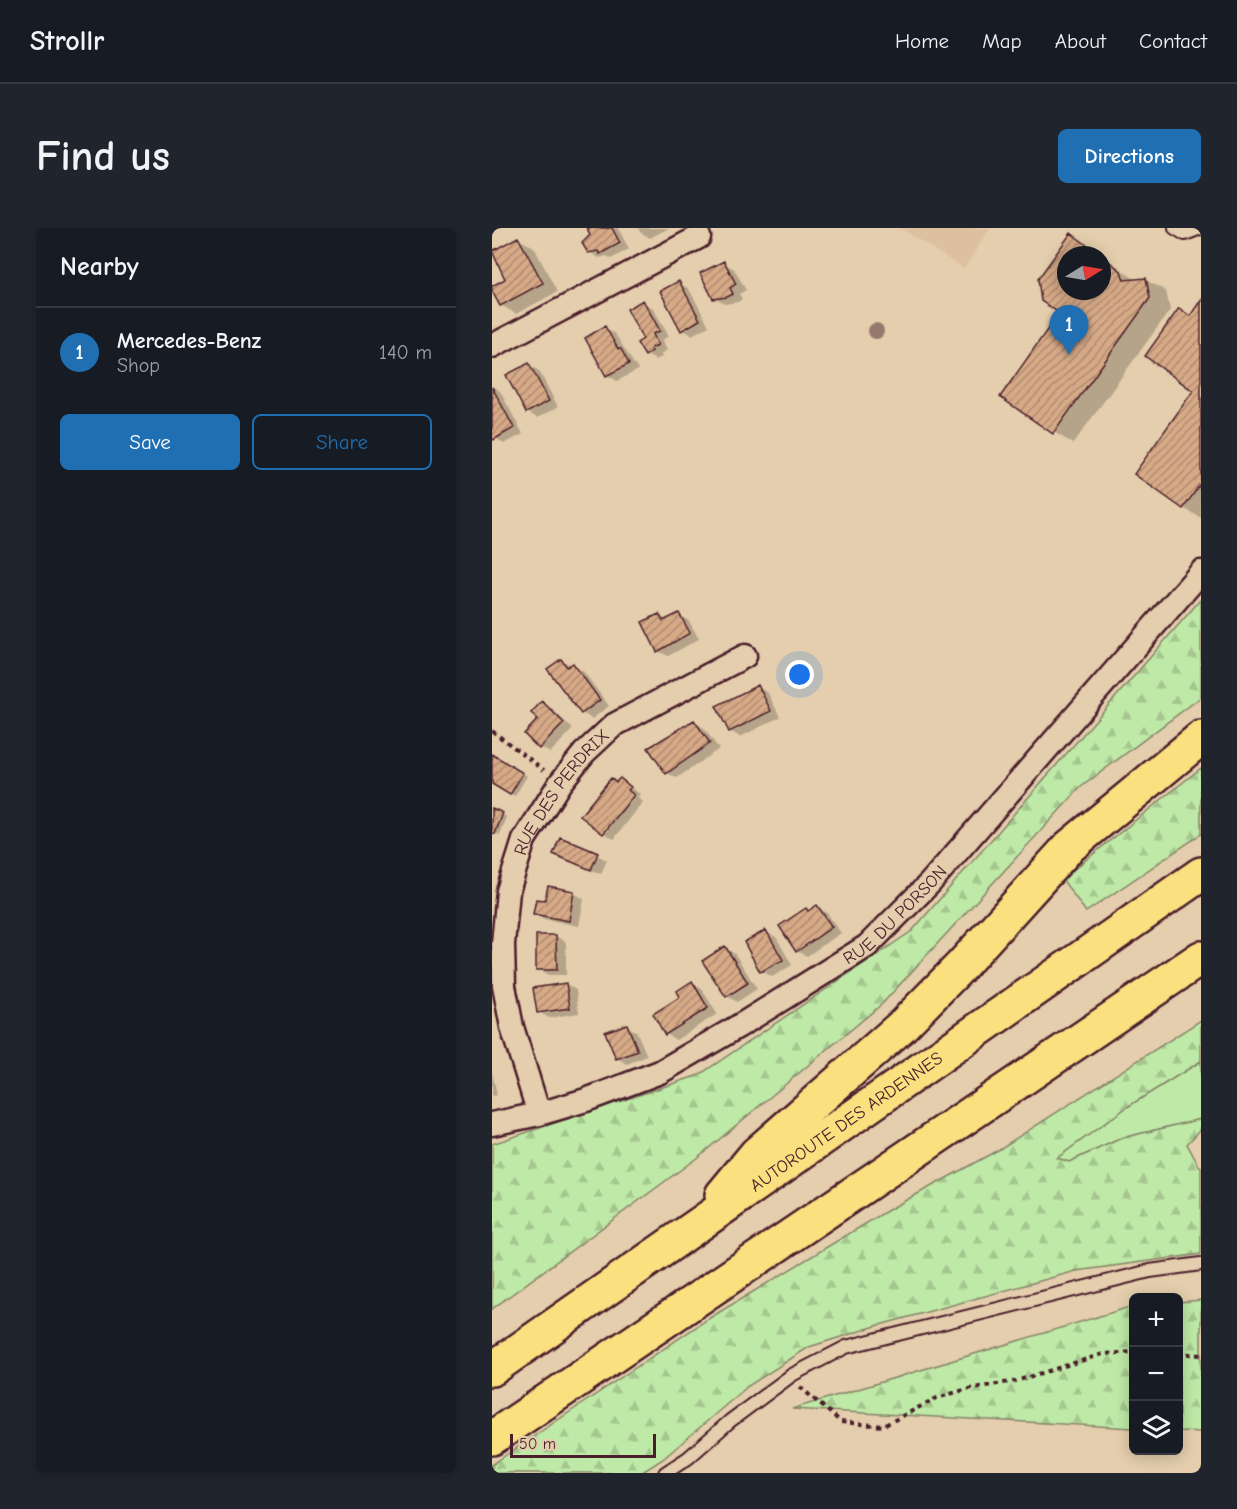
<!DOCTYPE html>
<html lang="en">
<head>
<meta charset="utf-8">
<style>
  body { margin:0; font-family:"Comic Neue",sans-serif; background:#20242c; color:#f1f3f6 }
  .controls { position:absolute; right:18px; bottom:18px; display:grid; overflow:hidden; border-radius:9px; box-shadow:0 3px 15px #0003 }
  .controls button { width:54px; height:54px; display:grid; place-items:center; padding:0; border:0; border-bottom:2px solid #363941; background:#171b24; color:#f1f3f6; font:30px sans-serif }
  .compass { position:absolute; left:565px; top:18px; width:54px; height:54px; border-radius:50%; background:#171b24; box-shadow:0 3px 15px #0003; rotate:79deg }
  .scale { position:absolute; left:18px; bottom:15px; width:146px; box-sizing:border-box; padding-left:6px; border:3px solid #4a1f2b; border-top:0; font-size:16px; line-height:21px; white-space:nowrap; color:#4a1f2b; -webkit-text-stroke:4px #e4cead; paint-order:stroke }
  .you { position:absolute; left:308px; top:447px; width:21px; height:21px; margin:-15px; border:4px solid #fff; border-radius:50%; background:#1a73e8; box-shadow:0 0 0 9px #1a73e833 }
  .badge { display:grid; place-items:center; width:39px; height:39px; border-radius:50%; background:#1f6fb2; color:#fff; font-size:20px; font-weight:700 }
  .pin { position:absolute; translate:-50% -50px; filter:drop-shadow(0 2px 3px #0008) }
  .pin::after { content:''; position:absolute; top:32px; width:21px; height:18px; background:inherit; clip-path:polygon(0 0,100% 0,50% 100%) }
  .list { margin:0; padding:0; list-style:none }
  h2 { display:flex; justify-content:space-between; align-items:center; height:78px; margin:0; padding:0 24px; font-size:26px }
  h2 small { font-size:20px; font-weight:400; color:#9ea1a6 }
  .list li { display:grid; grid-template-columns:39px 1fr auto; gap:18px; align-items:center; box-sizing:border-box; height:90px; padding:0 24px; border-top:2px solid #363941 }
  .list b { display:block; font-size:22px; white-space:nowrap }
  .list p { margin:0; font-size:20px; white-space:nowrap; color:#9ea1a6 }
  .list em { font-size:20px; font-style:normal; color:#9ea1a6 }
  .actions { display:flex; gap:12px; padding:18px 24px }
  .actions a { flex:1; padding:14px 0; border:2px solid #1f6fb2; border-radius:9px; text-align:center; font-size:21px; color:#1f6fb2 }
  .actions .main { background:#1f6fb2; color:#fff }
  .icon { flex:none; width:33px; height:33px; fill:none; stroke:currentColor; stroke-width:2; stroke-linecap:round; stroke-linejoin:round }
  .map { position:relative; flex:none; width:709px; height:1245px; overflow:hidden; border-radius:9px }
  header { display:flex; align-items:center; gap:36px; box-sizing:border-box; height:84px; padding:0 30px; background:#171b24; border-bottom:2px solid #363941 }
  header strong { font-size:28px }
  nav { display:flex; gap:33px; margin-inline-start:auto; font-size:21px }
  .intro { display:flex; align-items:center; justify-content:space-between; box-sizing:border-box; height:144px; padding:0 36px }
  h1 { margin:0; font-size:42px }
  .button { padding:15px 27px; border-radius:9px; background:#1f6fb2; color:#fff; font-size:21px; font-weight:700 }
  main { display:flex; gap:36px; padding:0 36px }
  aside { flex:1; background:#171b24; border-radius:9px; box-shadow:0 3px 15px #0003 }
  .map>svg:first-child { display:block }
  .built { fill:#ddc0a0 }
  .green { fill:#bee9a6; stroke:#848468; stroke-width:1.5 }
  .forest { fill:url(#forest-firs); stroke:#848468; stroke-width:1.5 }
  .shadow { fill:#0003; fill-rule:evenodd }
  .building { fill:url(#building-hatch); stroke:#4a1f2b; stroke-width:1.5 }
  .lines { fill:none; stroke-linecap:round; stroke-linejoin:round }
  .service-casing { stroke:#4a1f2b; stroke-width:16 }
  .minor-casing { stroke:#4a1f2b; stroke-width:27 }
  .motorway-casing { stroke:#4a1f2b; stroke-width:38 }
  .path { stroke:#4a1f2b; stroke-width:4; stroke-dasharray:4.5 4.5; stroke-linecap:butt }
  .service { stroke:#e4cead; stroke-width:12 }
  .minor { stroke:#e4cead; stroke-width:22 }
  .motorway { stroke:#fbe080; stroke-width:33 }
  .tree { fill:#96796c }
  .labels { text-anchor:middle; stroke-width:4.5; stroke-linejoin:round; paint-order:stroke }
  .street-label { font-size:18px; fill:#4a1f2b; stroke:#e4cead }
</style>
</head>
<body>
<header>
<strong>Strollr</strong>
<nav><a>Home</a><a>Map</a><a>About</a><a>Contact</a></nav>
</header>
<div class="intro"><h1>Find us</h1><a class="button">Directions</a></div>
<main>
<aside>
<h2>Nearby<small></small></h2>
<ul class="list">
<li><span class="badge">1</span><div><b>Mercedes-Benz</b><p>Shop</p></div><em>140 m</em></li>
</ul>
<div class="actions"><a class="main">Save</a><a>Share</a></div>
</aside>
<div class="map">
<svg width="709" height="1245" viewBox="0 0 709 1245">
  <defs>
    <pattern id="forest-firs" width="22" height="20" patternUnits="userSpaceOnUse" patternTransform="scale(1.5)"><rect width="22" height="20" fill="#bee9a6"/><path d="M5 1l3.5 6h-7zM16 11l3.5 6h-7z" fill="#a5c78f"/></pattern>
    <pattern id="building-hatch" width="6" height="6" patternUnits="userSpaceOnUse" patternTransform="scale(1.5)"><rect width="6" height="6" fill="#d6aa87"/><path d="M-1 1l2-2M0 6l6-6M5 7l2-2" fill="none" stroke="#b08a6f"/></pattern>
  </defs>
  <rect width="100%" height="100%" fill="#e4cead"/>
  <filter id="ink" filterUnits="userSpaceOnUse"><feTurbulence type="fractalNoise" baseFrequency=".0167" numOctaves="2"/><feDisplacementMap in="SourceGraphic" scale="12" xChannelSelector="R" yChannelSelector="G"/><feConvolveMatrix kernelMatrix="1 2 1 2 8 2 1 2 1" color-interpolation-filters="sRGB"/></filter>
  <g filter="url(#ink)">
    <path class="built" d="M408,0H498L472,41Z"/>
    <path class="green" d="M709,833V891L630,910L577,934L565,930L635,879Z"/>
    <path class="forest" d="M709,371V469L589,559L390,776L206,929L0,1081V916L207,847L420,703Z
      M709,540V606L594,684L570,651Z
      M709,792V833L635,879L565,930L577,934L630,910L709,891V901L695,916L707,938L709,939V1026L584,1043L384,1098L317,1119L256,1158L171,1231L149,1245H0V1237L14,1227L216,1091L398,981L506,922Z
      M709,1072V1204L687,1203V1074Z
      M641,1078V1200L300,1181Z"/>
    <path class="shadow" d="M96,0H126L137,21L119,31L115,28L107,30L97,24L99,7Z
      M146,0H177L158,10L148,4Z
      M579,7L599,19L645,53L654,52L674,63L678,82L581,216L562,204L569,85L550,72ZM574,27H610V63H574Z
      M26,11L42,19L65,64L24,86L9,77Z
      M232,35L242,41L254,62L247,66L250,71L246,74L233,76L222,70Z
      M187,55L197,61L217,98L200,107L190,101Z
      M151,74L161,80L177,108L170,112L175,122L169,126L170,129L164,132L154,127Z
      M709,74V290L691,280L704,162L699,89Z
      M113,100L123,106L146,142L125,153L115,147Z
      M37,137L47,143L66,179L45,190L35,184Z
      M0,158L8,163L31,206L12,216L0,207Z
      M167,387L176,393L187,387L197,393L207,411L176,428L166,423Z
      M69,432L91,443L117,478L100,491L90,485Z
      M266,459L276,465L288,489L248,509L238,503Z
      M50,475L60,481L81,501L58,525L48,519V491Z
      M202,494L212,500L227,521L185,550L175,545Z
      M0,527L35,548L23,568L0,555Z
      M128,552L148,566L145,569L151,574L122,611L112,605L125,556Z
      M0,582L15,589L8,607L0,604Z
      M69,611L115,632L109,646L73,631Z
      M57,660L82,665L92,671L87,698L52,691L42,685L55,674Z
      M325,679L335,685L349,705L315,728L305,723L318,684Z
      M274,704L284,709L300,737L280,749L270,743Z
      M64,708L74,714V747H56L46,741Z
      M233,720L243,726L265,761L245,774L235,768Z
      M200,755L210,761L225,786L184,812L174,806L190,770Z
      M74,756L84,762L87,785L57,790L47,784Z
      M135,798L145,804L155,828L135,836L125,830Z
      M0,844L5,867L0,868Z"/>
    <path class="building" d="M95,0H120L128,15L108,26L106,23L96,25L90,15L98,7Z
      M579,5L608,27H574V63H610V28L629,43L632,52L654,50L658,70L561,206L508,169L567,85L549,73L546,51Z
      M26,9L51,55L8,78L0,63V58L13,51L0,23Z
      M232,33L244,56L238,60L241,66L235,69L221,71L208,45Z
      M187,53L208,92L189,103L168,63Z
      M151,72L168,103L161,106L166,117L159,120L160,123L153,128L145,115L151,111L135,81Z
      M709,72V255L691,281L642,246L701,163L653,128L687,80L698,88Z
      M113,98L126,121H129L137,136L114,148L93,110Z
      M37,135L57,173L34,185L14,147Z
      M0,159L22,200L1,212L0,211Z
      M187,385L198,405L165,424L150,394L167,386L171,393Z
      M69,431L75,439L81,435L108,472L89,486L55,441Z
      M266,457L279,483L237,504L224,478Z
      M50,473L72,495L47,521L32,506L46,491L39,485Z
      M202,492L218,515L174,546L156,520Z
      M0,526L31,545L18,567L0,556Z
      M119,550L124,554L128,550L139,559L136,562L142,567L111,606L88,588Z
      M0,580L11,585L3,606L0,605Z
      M68,609L106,625L99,642L61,626Z
      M56,658L82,663L77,693L41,686L44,671L53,672Z
      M325,677L340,699L304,724L287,698L314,680L316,683Z
      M274,702L291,732L268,744L252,714Z
      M44,707H64L65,742H44Z
      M233,718L256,755L234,769L210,733Z
      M200,753L216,780L173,807L161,786L188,769L185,763Z
      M74,755L78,780L45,785L41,760Z
      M135,796L146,823L124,831L113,804Z"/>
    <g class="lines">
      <defs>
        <path id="service" d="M683,0L693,6L709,0
          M173,1245L196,1230L238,1193L300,1147L354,1119L658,1043L709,1036"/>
        <g id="minor">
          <path d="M0,118L207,9"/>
          <path id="s1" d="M47,886L20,799L12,758L11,716L16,663L32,612L68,555L92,525L122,497L253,428"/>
          <path id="s2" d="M0,896L47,886L94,872L168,844L252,795L375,718L438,655L709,344"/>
        </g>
        <g id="motorway">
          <path d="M230,967L264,926L410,798L470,737L577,619L709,510"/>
          <path id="s3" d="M0,1141L709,646"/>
          <path d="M0,1210L709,730"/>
        </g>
      </defs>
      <use href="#service" class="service-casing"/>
      <use href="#minor" class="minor-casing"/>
      <use href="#motorway" class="motorway-casing"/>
      <path class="path" d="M0,503L52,542
        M686,1125L709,1127
        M308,1159L349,1194L391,1198L445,1170L475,1161L524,1153L611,1126L642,1124"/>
      <use href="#service" class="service"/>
      <use href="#minor" class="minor"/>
      <use href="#motorway" class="motorway"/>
    </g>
    <circle class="tree" cx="384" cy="103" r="8"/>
  </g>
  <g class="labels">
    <g class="street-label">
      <text dy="6" stroke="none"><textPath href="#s1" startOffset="342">RUE DES PERDRIX</textPath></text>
      <text dy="6" stroke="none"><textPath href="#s2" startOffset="460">RUE DU PORSON</textPath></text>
      <text dy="6" stroke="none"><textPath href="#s3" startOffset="432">AUTOROUTE DES ARDENNES</textPath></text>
    </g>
  </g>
</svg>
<div class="controls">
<button>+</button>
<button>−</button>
<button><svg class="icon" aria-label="layers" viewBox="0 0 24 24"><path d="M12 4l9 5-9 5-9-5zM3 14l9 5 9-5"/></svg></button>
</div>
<svg class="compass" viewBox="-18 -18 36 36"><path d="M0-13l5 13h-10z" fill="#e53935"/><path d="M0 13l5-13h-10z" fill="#9ea1a6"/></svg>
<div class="scale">50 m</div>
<div class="you"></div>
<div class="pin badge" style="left:577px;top:127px">1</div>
</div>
</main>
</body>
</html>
